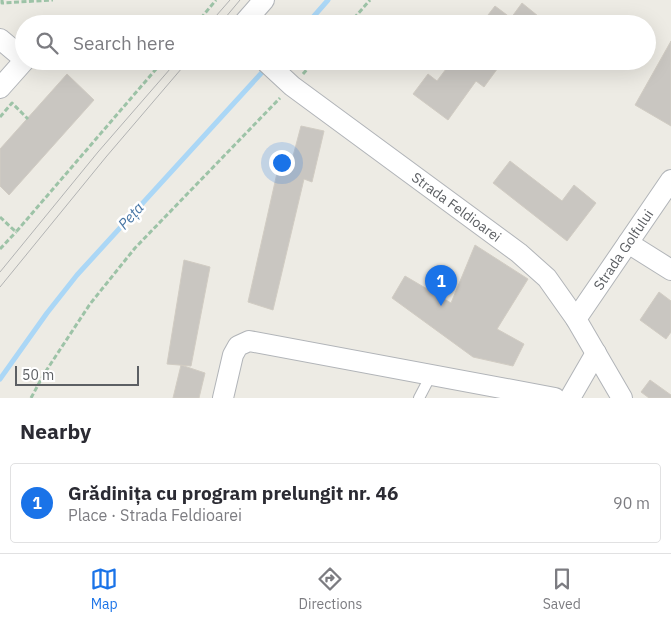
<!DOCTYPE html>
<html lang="en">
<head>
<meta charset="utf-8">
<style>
  body { margin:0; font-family:"IBM Plex Sans",sans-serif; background:#f7f7f7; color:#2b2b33 }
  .scale { position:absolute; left:15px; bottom:12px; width:124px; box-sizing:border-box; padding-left:5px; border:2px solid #5c5f63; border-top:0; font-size:14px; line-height:18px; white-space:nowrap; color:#5c5f63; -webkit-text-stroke:4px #fff; paint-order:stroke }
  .you { position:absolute; left:281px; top:162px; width:18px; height:18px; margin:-12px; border:4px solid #fff; border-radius:50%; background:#1a73e8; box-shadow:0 0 0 8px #1a73e833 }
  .badge { display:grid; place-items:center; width:32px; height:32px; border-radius:50%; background:#1a73e8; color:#fff; font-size:16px; font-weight:700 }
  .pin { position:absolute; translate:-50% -41px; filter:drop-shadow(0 1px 2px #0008) }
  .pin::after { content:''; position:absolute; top:26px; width:18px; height:15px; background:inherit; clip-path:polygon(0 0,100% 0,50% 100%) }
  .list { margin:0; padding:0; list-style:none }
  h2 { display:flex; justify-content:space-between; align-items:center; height:65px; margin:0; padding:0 20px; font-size:21px }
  h2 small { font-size:16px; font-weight:400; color:#7c7c81 }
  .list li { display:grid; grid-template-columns:32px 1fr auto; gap:15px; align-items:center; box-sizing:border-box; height:80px; margin:0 10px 10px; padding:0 10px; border:1px solid #e1e1e2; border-radius:5px }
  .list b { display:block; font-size:19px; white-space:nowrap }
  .list p { margin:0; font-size:16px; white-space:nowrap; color:#7c7c81 }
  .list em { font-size:16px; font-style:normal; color:#7c7c81 }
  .icon { flex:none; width:28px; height:28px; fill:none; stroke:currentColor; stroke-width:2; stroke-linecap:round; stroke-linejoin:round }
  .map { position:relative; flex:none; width:671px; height:398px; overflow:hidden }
  .search { position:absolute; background:#fff; box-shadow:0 5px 20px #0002; left:15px; right:15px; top:15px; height:55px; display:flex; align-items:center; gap:12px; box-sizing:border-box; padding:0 18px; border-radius:28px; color:#7c7c81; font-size:19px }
  .sheet { height:155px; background:#fff }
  nav { display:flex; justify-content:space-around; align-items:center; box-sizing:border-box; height:70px; border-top:1px solid #e1e1e2; background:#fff; font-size:14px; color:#7c7c81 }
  nav a { display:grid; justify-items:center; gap:2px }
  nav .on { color:#1a73e8 }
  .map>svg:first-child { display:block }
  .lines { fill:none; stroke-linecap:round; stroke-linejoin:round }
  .stream { stroke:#abd7f6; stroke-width:5 }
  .building { fill:#c9c6c1; stroke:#d1ccc3 }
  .service-casing { stroke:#b1b4b8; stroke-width:12 }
  .minor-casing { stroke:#b1b4b8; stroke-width:22 }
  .path { stroke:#9dc3a7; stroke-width:3; stroke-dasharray:5 2.5; stroke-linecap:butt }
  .service { stroke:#fff; stroke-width:10 }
  .minor { stroke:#fff; stroke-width:20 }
  .tram { stroke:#b2b3b3; stroke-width:1 }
  .labels { text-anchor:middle; stroke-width:5; stroke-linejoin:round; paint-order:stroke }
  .street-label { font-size:14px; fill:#5c5f63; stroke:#fff }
  .water-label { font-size:15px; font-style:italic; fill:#4a78a6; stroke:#fff }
</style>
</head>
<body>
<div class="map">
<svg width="671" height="398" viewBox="0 0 671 398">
  <rect width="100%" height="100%" fill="#edebe4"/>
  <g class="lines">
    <path class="stream" d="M307,24L328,0
      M0,379L47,313L77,275L266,68"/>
  </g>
  <path class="building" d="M522,3L538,16L532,24H481L495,6L511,18Z
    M671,41V126L635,105Z
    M452,61H503L484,87L476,81L448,120L413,94L428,74L437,81Z
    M67,74L94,100L9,195L0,186V149Z
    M301,126L324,131L312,182L304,179L273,310L248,302L277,173L288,175Z
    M510,161L562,201L574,185L596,203L567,241L493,183Z
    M475,245L528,279L497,329L524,344L513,366L473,357L392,298L405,276L451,303Z
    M184,260L210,267L191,366L167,364Z
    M659,292L671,301V332L666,339L640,320Z
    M181,365L205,373L199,398H173Z
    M650,380L671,395V398H649L641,392Z"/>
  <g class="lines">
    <defs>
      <path id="service" d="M419,398L431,375"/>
      <g id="minor">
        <path d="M243,24L264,0"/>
        <path d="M0,39L24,59"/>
        <path id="s1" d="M265,61L292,86L519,253L547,278L576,319L622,398"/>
        <path d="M0,88L24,61"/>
        <path d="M628,243L671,270"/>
        <path id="s2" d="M576,319L671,180"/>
        <path d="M223,398L233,355L238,346L249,341L555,398"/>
        <path d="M570,398L596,353"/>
      </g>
    </defs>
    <use href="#service" class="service-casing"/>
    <use href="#minor" class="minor-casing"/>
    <path class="path" d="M2,0V3L53,0
      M196,24L216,0
      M349,24L370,0
      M303,74L314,61
      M0,117L12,103L28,119
      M0,217L16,232L163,61
      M0,249L16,232
      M31,398L44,374L90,304L135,248L280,98"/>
    <use href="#service" class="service"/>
    <use href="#minor" class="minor"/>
    <path class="tram" d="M209,24L230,0
      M220,24L240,0
      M0,272L98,152L177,61
      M0,287L106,157L188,61"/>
  </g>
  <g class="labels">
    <g class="street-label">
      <text dy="5" stroke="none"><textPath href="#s1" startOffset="241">Strada Feldioarei</textPath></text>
      <text dy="5" stroke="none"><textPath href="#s2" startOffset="84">Strada Golfului</textPath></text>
    </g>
    <g class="water-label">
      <text transform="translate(131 216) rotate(-48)" y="5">Peța</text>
    </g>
  </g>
</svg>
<div class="scale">50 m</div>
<div class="you"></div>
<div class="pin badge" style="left:441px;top:306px">1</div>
<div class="search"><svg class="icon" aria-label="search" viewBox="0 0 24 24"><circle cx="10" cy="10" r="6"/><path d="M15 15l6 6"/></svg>Search here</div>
</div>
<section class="sheet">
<h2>Nearby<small></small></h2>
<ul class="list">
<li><span class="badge">1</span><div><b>Grădinița cu program prelungit nr. 46</b><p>Place · Strada Feldioarei</p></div><em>90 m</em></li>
</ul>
</section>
<nav>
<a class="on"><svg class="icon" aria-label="map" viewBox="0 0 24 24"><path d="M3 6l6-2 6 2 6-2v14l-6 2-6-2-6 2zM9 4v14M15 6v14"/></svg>Map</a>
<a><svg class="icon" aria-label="directions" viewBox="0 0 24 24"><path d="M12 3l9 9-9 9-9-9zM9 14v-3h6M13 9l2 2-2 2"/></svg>Directions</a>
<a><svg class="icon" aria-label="saved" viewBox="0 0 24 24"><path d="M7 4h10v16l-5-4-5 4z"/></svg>Saved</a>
</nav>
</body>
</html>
